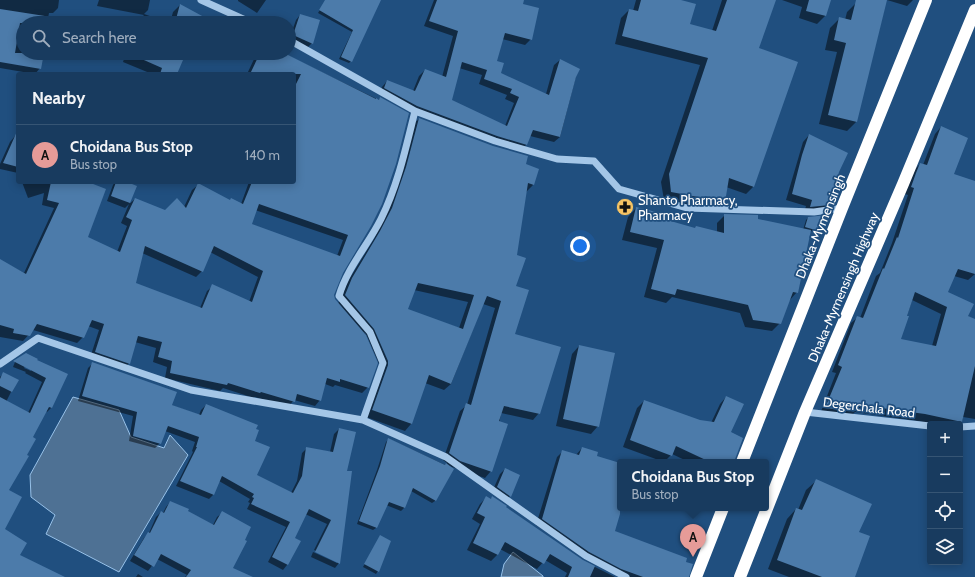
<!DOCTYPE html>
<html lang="en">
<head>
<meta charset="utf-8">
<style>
  body { margin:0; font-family:Cabin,sans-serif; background:#254668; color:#f1f3f6 }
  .controls { position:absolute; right:12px; bottom:12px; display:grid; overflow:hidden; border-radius:4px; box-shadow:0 2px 10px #0003 }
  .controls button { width:36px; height:36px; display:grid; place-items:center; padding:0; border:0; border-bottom:1px solid #365574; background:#183b5f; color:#f1f3f6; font:20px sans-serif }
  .you { position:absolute; left:580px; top:246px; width:14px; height:14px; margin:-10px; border:3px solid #fff; border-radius:50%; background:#1a73e8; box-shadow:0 0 0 6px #1a73e833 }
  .badge { display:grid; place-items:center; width:26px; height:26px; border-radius:50%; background:#e69b98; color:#111; font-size:13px; font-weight:700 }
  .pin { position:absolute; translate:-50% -33px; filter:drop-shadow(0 1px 2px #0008) }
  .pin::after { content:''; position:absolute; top:21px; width:14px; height:12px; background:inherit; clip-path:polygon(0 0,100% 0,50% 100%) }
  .popup { position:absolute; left:617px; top:459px; width:152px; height:52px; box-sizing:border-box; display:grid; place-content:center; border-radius:4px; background:#183b5f; filter:drop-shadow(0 1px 3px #0005); font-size:13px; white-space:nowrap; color:#9fadbd }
  .popup b { font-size:15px; color:#f1f3f6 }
  .popup::after { content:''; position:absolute; left:50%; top:100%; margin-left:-8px; border:8px solid transparent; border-top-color:#183b5f }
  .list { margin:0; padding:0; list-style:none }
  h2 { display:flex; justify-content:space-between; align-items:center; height:52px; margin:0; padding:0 16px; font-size:17px }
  h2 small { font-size:13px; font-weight:400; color:#9fadbd }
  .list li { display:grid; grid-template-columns:26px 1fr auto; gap:12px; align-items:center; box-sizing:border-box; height:60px; padding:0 16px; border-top:1px solid #365574 }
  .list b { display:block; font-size:15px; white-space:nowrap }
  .list p { margin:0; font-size:13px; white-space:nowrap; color:#9fadbd }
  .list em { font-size:13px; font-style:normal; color:#9fadbd }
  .icon { flex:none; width:22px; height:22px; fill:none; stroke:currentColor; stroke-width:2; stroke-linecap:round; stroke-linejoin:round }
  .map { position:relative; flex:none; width:975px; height:577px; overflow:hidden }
  .search { position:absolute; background:#183b5f; box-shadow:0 2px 10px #0003; left:16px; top:16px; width:280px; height:44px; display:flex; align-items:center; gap:10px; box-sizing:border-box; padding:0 14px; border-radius:22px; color:#9fadbd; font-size:15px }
  .panel { position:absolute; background:#183b5f; box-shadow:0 2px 10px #0003; left:16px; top:72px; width:280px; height:112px; border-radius:4px }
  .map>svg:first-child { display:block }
  .water { fill:#4e7194; stroke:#98c2e9 }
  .shadow { fill:#0007; fill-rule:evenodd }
  .building { fill:#4c7baa; fill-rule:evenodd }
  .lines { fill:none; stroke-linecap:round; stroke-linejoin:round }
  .minor { stroke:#a4c6e7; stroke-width:7 }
  .highway { stroke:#fff; stroke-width:12 }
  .labels { text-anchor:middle; stroke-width:3.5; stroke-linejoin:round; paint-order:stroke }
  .poi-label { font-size:13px; fill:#fff; stroke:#204f7f; text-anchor:start }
  .street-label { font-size:13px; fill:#fff; stroke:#204f7f }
</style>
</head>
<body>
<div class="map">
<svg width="975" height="577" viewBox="0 0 975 577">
  <rect width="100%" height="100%" fill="#204f7f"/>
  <path class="water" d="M73,397L119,410L131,437L164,448L170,435L188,455L119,572L46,534L55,515L31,497L30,475Z
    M513,552L543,576V577H501L504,564Z"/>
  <path class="shadow" d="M0,0H59L58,8L53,13H49L47,23H23V53H43L40,68L35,74L0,68Z
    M99,0H150L148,10L144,14L170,23L173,12L180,5L197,23H137L144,15L97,6Z
    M238,0H266L257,13L238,1Z
    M326,0H379L351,61L349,63L339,59L352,32L318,13Z
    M434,0H523L522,5L531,39L525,45L502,39L496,61L500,74L546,94L554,65L560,60L576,76L560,137L554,142L530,136L526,145L521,150L379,94L382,87L387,81L413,91L419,76L425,70L442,77L453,36L424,26ZM459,68L482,75L479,84L507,95L505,99L514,103L505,126L450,101Z
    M636,0H677L689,25L712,31L722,0H775L758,49L753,187L746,194L726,187L724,201L716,209L664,200L661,182L700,65L615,44L621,18L629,10L633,11Z
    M782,0H830L825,16L817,24L799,18L802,7Z
    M887,0H913L907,6Z
    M856,3L884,10L856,122L847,131L819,124L837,52L825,50L830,28L839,19L845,20L847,12Z
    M300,15L312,43L307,48L289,40L296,20Z
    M126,53H185L176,74H152L123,62Z
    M257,53H282L379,100L380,98L342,273L333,295L334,300L338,304L345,286L374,239L385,216L412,125L419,119L493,147L525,165L533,185L526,192L516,255L514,335L539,413L533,420L501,413L491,471L485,478L449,466L435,501L432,503L411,491L404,508L401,511L386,505L376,528L373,530L357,524L377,470L386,442L389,439L445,465L447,463L443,460L460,411L467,405L495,308L483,304L451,384L444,390L425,383L411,424L405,431L366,417L381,368L367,336L364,331L377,363L368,387L362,393L335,385L333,387L325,384L320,400L315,406L294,400L288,407L255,397L254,398L223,388L220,391L165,378L167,367L153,362L156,348L135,342L129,363L124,369L90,358L99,330L88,326L83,337L77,343L33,330L23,341L0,337V260L24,273L54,208L42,205L44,193L28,198L22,182H86V238L117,252L127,226L121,223L129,204L135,199L165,211L184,207L192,190L198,185L230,201L241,204L249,182H294V74H247ZM255,210L343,240L337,256L250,224ZM210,252L258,277L249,302L213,286L207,291L200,308L134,283L142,253L196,277L202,271ZM414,290L468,302L459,328L407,310Z
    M941,127L953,175L975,185V274L968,280L954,276L947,292L967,316L975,320V419L963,417L962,421L959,424H933L918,421L855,412L849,418L820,414L836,373L832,372L851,323L858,317L860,318L876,276L880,273L892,243L908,195L905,194L913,171L920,164L923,165L935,134ZM912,300L941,314L932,346L899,340Z
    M809,135L838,171L829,204L822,211L804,213L806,206L786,200L803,142Z
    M15,136L18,137V173L0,169V164L10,142Z
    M115,182H124L130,203L125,208L107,201L113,185Z
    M636,208L666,221L695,229L717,232V223L725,215L803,230L806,220L808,218L821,231L819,233L810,231L797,292L789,301L780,323L772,331L745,327L740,313L672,297L666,303L644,297L657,248L622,240L628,217Z
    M579,346L598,426L591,434L556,426L572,354Z
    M26,354L36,359L31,369L47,366L66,375L51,408L47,412L46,411L32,437L35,439L26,456L28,457L7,490L21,498L3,529L26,544L18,555L63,577H0V377L3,374L17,380L6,402L28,413L42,382L25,373L26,372L13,367L15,362ZM25,366L31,369V371L24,368Z
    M93,363L171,405L199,415L201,410L206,405L255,429L254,441L256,476L291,493L297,481L302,453L307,448L330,452L334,434L339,429L346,472L339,563L335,568L311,557L313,552L337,563V561L314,550L327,524L305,514L294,538L300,541L287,565L283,570L268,562L286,527L247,509L250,503L248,502L250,499L219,481L213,495L209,499L176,486L193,452L192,451L195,442L165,431L160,443L155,448L129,441L133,416L78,401L88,368Z
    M726,397L733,462H689L672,454L664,462L623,447L637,408L644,401L700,421L711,423L720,404Z
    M582,448L596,457L620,464L621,508L614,531L685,562L688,577H619L536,525L557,457L563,451L576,455Z
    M505,469L510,496L505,501L492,492L500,474Z
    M816,481L858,532L854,577H789L768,569L787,519L796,509L798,510L806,490Z
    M493,497L505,507L583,561L615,577H565L567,573L545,560L537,569L500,549L497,555L491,561L467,550L480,524L472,519L480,504L486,498L490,500Z
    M170,502L213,525L217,517L222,513L231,568L250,577H185L187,575L157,559L148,571L130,561L144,538L149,533L156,517L161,512L163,513L166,507Z
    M380,537L390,542L378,571L376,574L363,567Z
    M138,574L143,577H136Z"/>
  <path class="building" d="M325,0H381L352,62L341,57L353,30L319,10Z
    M437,0H524L523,4L539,8L532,40L505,33L497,61L504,63L501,73L549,95L560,59L580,69L576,77L560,137L533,130L527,145L497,136L417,106L384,88L387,80L415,91L425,69L446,77L458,31L429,21ZM462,62L487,70L484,79L512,89L510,93L519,97L507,126L452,100Z
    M641,0H681L696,4L690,24L716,31L727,0H776L759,48L798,62L754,187L729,178L725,202L671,192L669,174L708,58L622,36L629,9L638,11Z
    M809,0H831L826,16L806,11Z
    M856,0H887L857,122L828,115L846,43L834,40L839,17L851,20Z
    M180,4L215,23H175Z
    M0,9L45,16L44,23H20L15,53H44L41,69L0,62Z
    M300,14L320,20L313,44L293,35Z
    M128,53H186L177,74H160L162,68Z
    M260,53H284L376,99V98L379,100L380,97L409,113L396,164L382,204L371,226L343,273L334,295L335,299L366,335L378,363L369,388L340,379V382L327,378L321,401L297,394L295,402L261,392L260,393L228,383L227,385L170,373L172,361L158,357L162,342L138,336L130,364L95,352L104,324L92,320L84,338L37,324L30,336L13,333L14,329L0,325V259L26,274L59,203L47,200L51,182H88L106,189L88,237L120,252L132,220L126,217L135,198L165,210L177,198L186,208L198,183L230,200L231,198L243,204L252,182H294V88L301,74H250ZM259,204L348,235L340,256L252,224ZM145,246L203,272L214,246L263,271L252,302L212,284L202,308L136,283Z
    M419,118L493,146L528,156L526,164L539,169L534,185L528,183L517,255L526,258L516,286L529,290L515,334L561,347L540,414L504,406L499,421L508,424L492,472L460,461L449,453L466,403L471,405L501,301L487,296L451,384L429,375L412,424L372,410L388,365V361L374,329L345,295L352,278L380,231L392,208L406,167ZM418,283L474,295L463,329L408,309Z
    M941,126L968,138L954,174L975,181V274L958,269L948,292L974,304L968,316L975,319V366L962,422L925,414L859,405L857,411L825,408L842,367L838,365L857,316L863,318L883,268L884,269L897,237L898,238L914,188L911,187L916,173L920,163L927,165ZM915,292L947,307L936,346L901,339L909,316H907Z
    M18,129V167L3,163Z
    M809,134L848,153L839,172L830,205L810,207L812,200L792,194L802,155Z
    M116,182H127L137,186L130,203L111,196Z
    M636,207L668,215L667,220L695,228L696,226L724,233V214L758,215V219L811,230L798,293L793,292L781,324L753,320L748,305L677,289L675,295L651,289L664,240L630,232Z
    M827,215L822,232L805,227L808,217Z
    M579,345L615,353L599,427L563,419Z
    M26,353L38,359L37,360L68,374L52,408L49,407L33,437L36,439L27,455L29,456L9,490L22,497L5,529L27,543L20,555L65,577H0V397L30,413L46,378L13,361Z
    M92,362L177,392L172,405L201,415L206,404L258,425L256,429L259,430L255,441L270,447L257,475L293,493L302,476L306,447L333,452L339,428L356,432L347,471H352L340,564L315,552L331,520L309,509L295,538L301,541L288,565L272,557L290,522L251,504L254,498L252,497L254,494L222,476L214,495L180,481L197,447H196L199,437L168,426L161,444L133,436L137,412L82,396Z
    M3,372L19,380L12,392L0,386V379Z
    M726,396L744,404L731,432L743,438L734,462H710L676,446L672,456L630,440L644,400L700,420L714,422Z
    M388,438L445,465L446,463L454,469L436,501L413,488L405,508L389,502L377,528L359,521L380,466Z
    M582,447L598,452L597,456L620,463V514L615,531L687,558L686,562L693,564L689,577H643L621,569L589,552L542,519L562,450L579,455Z
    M505,468L520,475L511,497L497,487Z
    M816,479L872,504L859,532L870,536L855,577H822L777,560L796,508L802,510Z
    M486,496L491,499L492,496L507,506L506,507L583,560L595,566L590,577H568L572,567L550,554L544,564L505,542L498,555L473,543L485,517L477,513Z
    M170,501L189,509L188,511L214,525L222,511L251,527L245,540L247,541L233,568L253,577H186L191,570L161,554L154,567L134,555L148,532L150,533L161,511L164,513Z
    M380,535L391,541L379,572L364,564Z"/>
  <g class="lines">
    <path class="minor" d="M201,0L252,23
      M289,40L415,111L495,141L557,159L594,161L619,189L687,208L814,212L842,208
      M0,364L38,338L191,390L363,420L446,457L586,556L626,577
      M805,412L930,426
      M363,420L383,363L370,332L339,296C347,268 368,245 381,219C398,185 406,147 415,111
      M960,427L975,426"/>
    <path class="highway" d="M742,462L842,208L926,0
      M696,577L723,508
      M740,577L805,412L903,184L975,10"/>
  </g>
  <defs>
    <symbol id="pharmacy-disc" viewBox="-11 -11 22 22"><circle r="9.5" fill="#f5c364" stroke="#204f7f"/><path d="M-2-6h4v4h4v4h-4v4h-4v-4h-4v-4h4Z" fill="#111"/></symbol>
  </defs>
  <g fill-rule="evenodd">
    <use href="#pharmacy-disc" x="615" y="197" width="20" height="20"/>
  </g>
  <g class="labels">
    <g class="poi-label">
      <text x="638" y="205">Shanto Pharmacy,<tspan x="638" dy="15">Pharmacy</tspan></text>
    </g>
    <g class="street-label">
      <text transform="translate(820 226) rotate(-68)" y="5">Dhaka-Mymensingh</text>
      <text transform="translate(843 287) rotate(-67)" y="5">Dhaka-Mymensingh Highway</text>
      <text transform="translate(869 407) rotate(7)" y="5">Degerchala Road</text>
    </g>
  </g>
</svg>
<div class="controls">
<button>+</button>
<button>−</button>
<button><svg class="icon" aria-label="locate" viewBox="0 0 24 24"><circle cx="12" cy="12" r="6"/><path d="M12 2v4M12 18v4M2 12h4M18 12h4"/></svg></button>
<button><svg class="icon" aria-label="layers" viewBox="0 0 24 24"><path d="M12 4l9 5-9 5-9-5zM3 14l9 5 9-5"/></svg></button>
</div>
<div class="you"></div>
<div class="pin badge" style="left:693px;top:557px">A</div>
<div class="popup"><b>Choidana Bus Stop</b>Bus stop</div>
<div class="search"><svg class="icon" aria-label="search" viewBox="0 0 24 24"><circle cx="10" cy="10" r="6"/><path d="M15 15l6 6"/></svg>Search here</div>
<section class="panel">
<h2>Nearby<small></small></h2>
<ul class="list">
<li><span class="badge">A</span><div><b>Choidana Bus Stop</b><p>Bus stop</p></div><em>140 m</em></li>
</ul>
</section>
</div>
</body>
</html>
